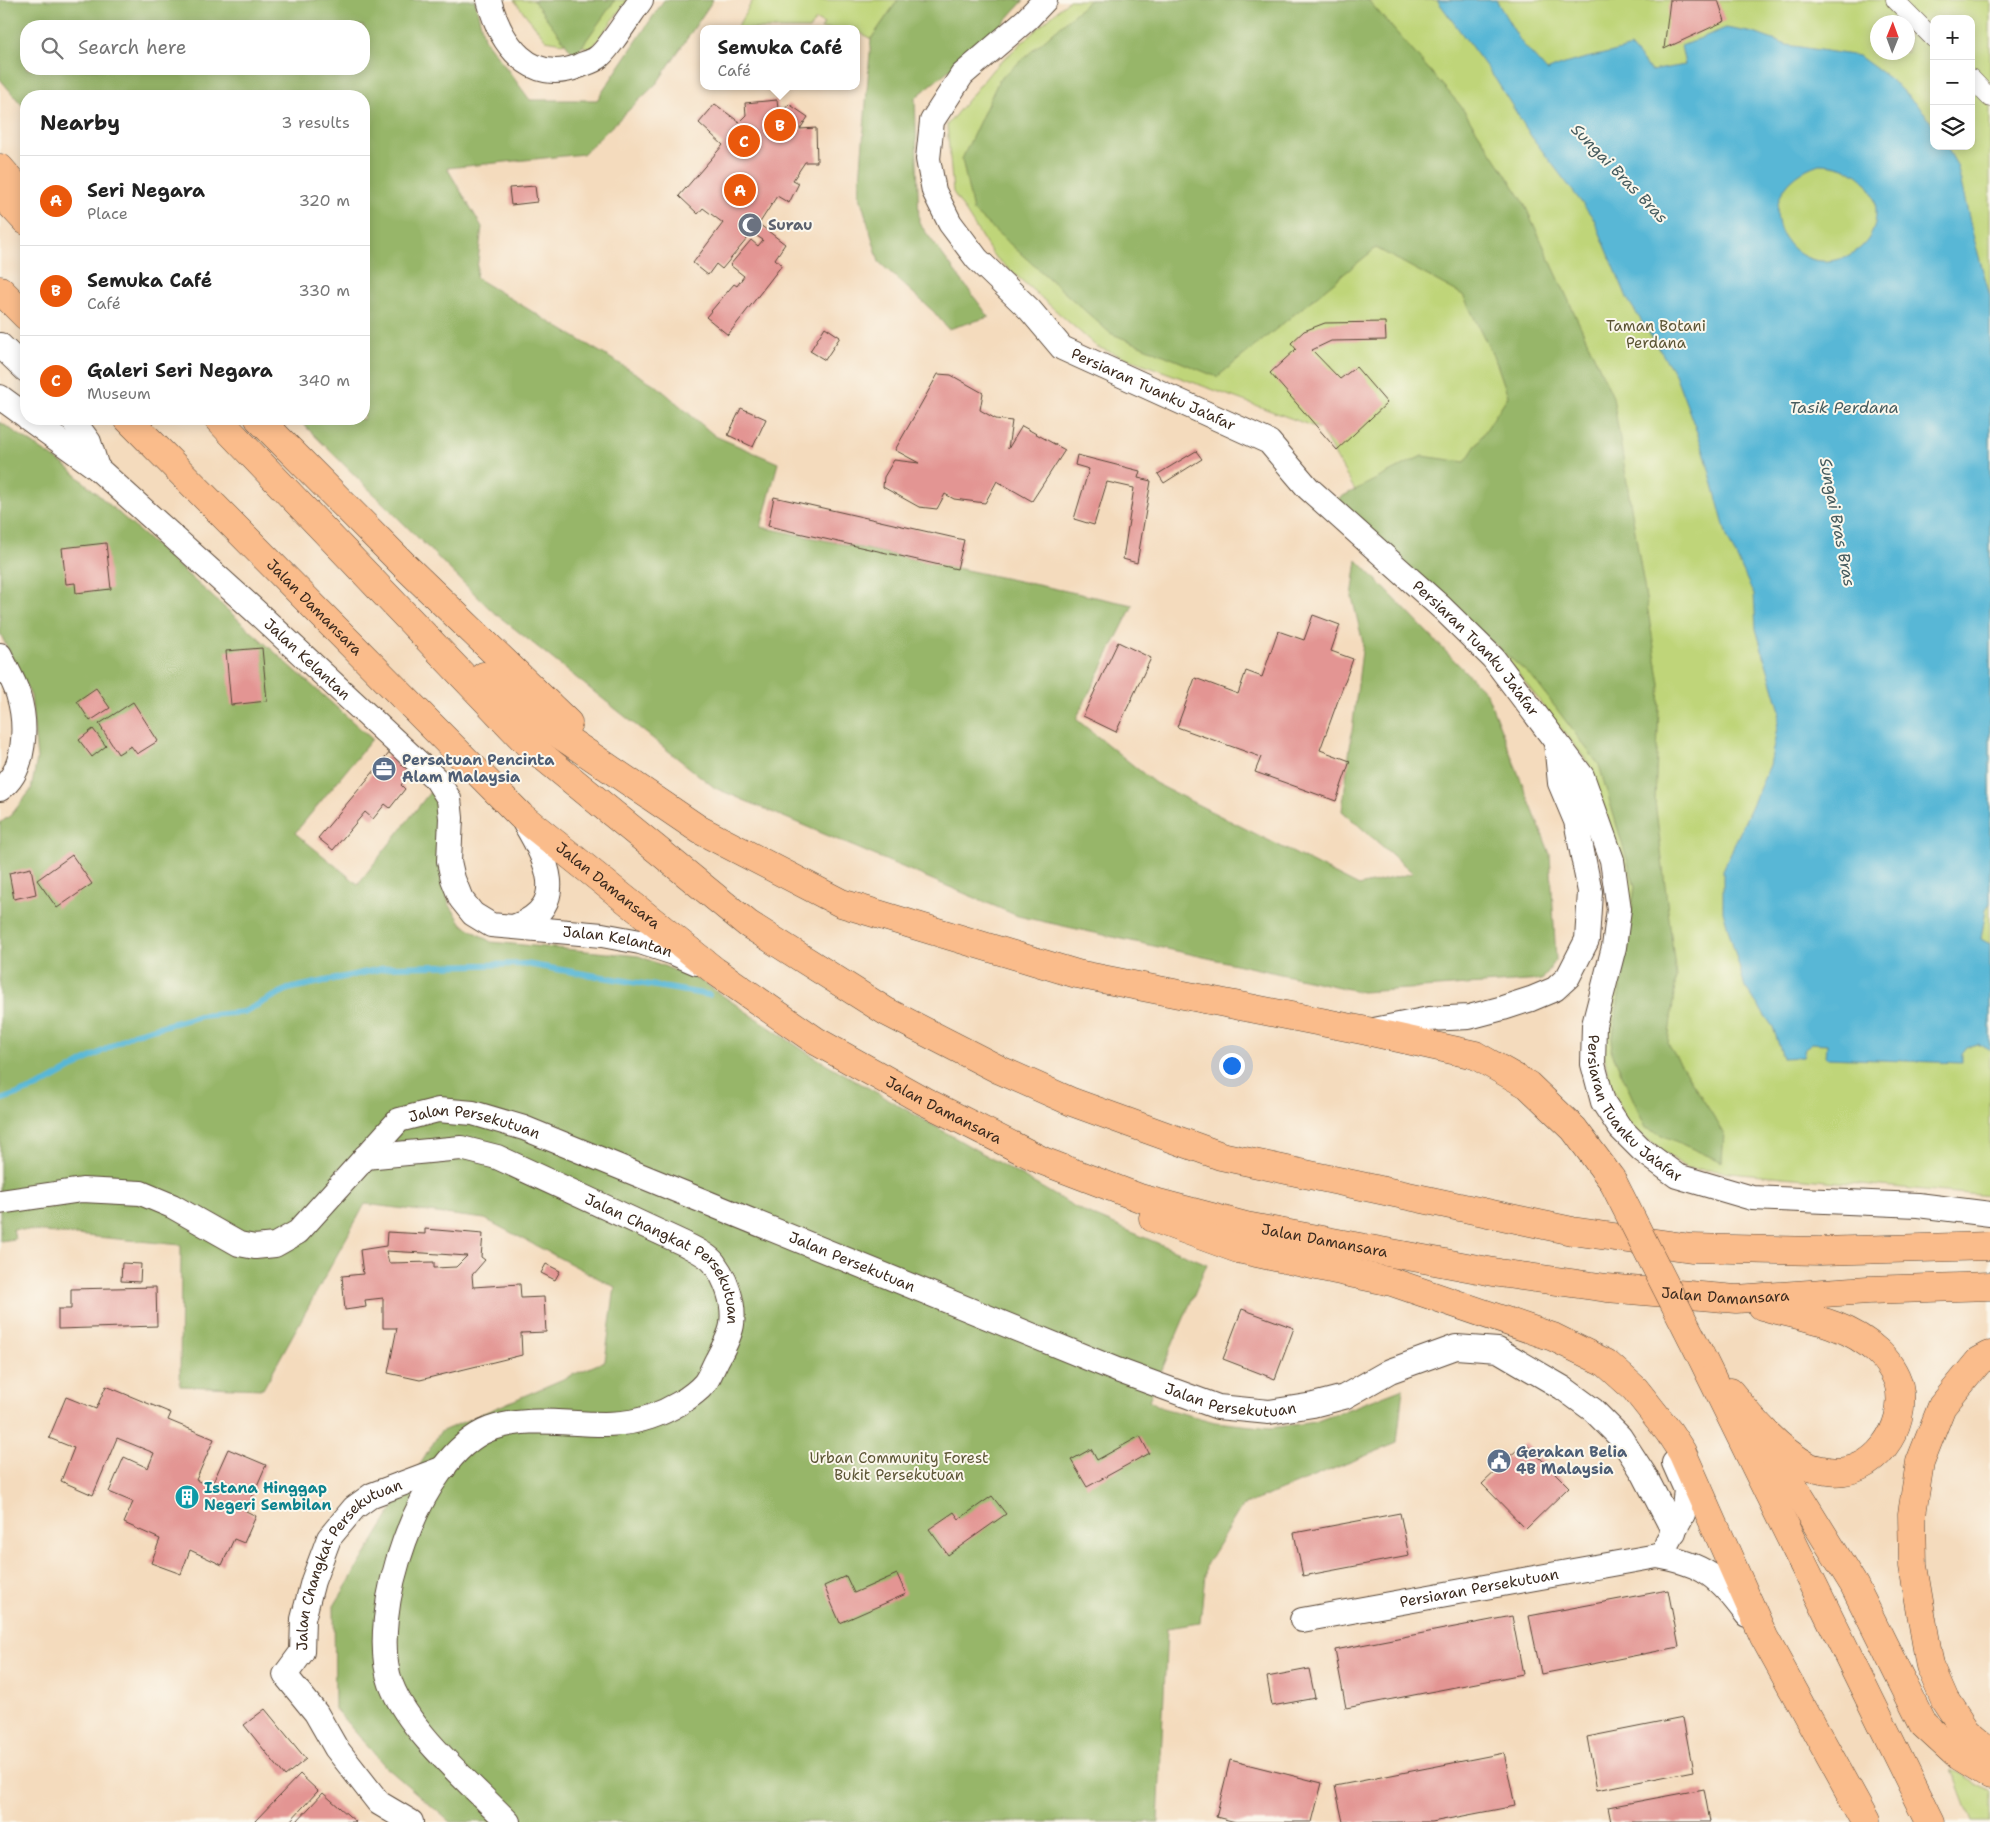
<!DOCTYPE html>
<html lang="en">
<head>
<meta charset="utf-8">
<style>
  body { margin:0; font-family:"Shantell Sans",sans-serif; background:#f2f2f2; color:#222 }
  .controls { position:absolute; right:15px; top:15px; display:grid; overflow:hidden; border-radius:10px; box-shadow:0 2px 12px #0003 }
  .controls button { width:45px; height:45px; display:grid; place-items:center; padding:0; border:0; border-bottom:1px solid #e0e0e0; background:#fff; color:#222; font:25px sans-serif }
  .compass { position:absolute; left:1870px; top:15px; width:45px; height:45px; border-radius:50%; background:#fff; box-shadow:0 2px 12px #0003; rotate:1deg }
  .you { position:absolute; left:1231px; top:1065px; width:18px; height:18px; margin:-12px; border:4px solid #fff; border-radius:50%; background:#1a73e8; box-shadow:0 0 0 8px #1a73e833 }
  .badge { display:grid; place-items:center; width:32px; height:32px; border-radius:50%; background:#ea580c; color:#fff; font-size:16px; font-weight:700 }
  .pin { position:absolute; translate:-50% -50%; border:2px solid #fff; box-shadow:0 1px 5px #0006 }
  .popup { position:absolute; left:700px; top:25px; width:160px; height:65px; box-sizing:border-box; display:grid; place-content:center; border-radius:10px; background:#fff; filter:drop-shadow(0 1px 4px #0005); font-size:16px; white-space:nowrap; color:#767676 }
  .popup b { font-size:19px; color:#222 }
  .popup::after { content:''; position:absolute; left:50%; top:100%; margin-left:-10px; border:10px solid transparent; border-top-color:#fff }
  .list { margin:0; padding:0; list-style:none }
  h2 { display:flex; justify-content:space-between; align-items:center; height:65px; margin:0; padding:0 20px; font-size:21px }
  h2 small { font-size:16px; font-weight:400; color:#767676 }
  .list li { display:grid; grid-template-columns:32px 1fr auto; gap:15px; align-items:center; box-sizing:border-box; height:90px; padding:0 20px; border-top:1px solid #e0e0e0 }
  .list b { display:block; font-size:19px; white-space:nowrap }
  .list p { margin:0; font-size:16px; white-space:nowrap; color:#767676 }
  .list em { font-size:16px; font-style:normal; color:#767676 }
  .icon { flex:none; width:28px; height:28px; fill:none; stroke:currentColor; stroke-width:2; stroke-linecap:round; stroke-linejoin:round }
  .map { position:relative; flex:none; width:1990px; height:1822px; overflow:hidden }
  .search { position:absolute; background:#fff; box-shadow:0 2px 12px #0003; left:20px; top:20px; width:350px; height:55px; display:flex; align-items:center; gap:12px; box-sizing:border-box; padding:0 18px; border-radius:20px; color:#767676; font-size:19px }
  .panel { position:absolute; background:#fff; box-shadow:0 2px 12px #0003; left:20px; top:90px; width:350px; height:335px; border-radius:20px }
  .map>svg:first-child { display:block }
  .green { fill:#bfd579; stroke:#7d804c; fill-rule:evenodd }
  .forest { fill:#97b669; stroke:#697044; fill-rule:evenodd }
  .water { fill:#58b7d6; stroke:#4a707a; fill-rule:evenodd }
  .lines { fill:none; stroke-linecap:round; stroke-linejoin:round }
  .stream { stroke:#58b7d6; stroke-width:6 }
  .building { fill:#e39593; fill-rule:evenodd }
  .pedestrian-casing { stroke:#574536; stroke-width:19 }
  .minor-casing { stroke:#574536; stroke-width:26 }
  .primary-casing { stroke:#574536; stroke-width:29 }
  .pedestrian { stroke:#fff; stroke-width:18 }
  .minor { stroke:#fff; stroke-width:24 }
  .primary { stroke:#fabc8b; stroke-width:28 }
  .primary-bridge-casing { stroke:#574536; stroke-width:29; stroke-linecap:butt }
  .primary-bridge { stroke:#fabc8b; stroke-width:28 }
  .labels { text-anchor:middle; stroke-width:4; stroke-linejoin:round; paint-order:stroke }
  .worship-label { font-size:15px; font-weight:bold; fill:#5b616d; stroke:#fbf7ec; text-anchor:start }
  .park-label { font-size:15px; fill:#5c5535; stroke:#fbf7ec }
  .street-label { font-size:15px; fill:#3b2a1e; stroke:#fbf7ec }
  .service-label { font-size:15px; font-weight:bold; fill:#4e5e75; stroke:#fbf7ec; text-anchor:start }
  .culture-label { font-size:15px; font-weight:bold; fill:#0d838f; stroke:#fbf7ec; text-anchor:start }
  .water-label { font-size:16px; font-style:italic; fill:#455b5e; stroke:#fbf7ec }
</style>
</head>
<body>
<div class="map">
<svg width="1990" height="1822" viewBox="0 0 1990 1822">
  <rect width="100%" height="100%" fill="#fbf7ec"/>
  <filter id="ink" filterUnits="userSpaceOnUse"><feTurbulence type="fractalNoise" baseFrequency=".02" numOctaves="2"/><feDisplacementMap in="SourceGraphic" scale="10" xChannelSelector="R" yChannelSelector="G"/><feConvolveMatrix kernelMatrix="1 2 1 2 8 2 1 2 1" color-interpolation-filters="sRGB"/></filter>
  <filter id="wash" filterUnits="userSpaceOnUse"><feTurbulence type="fractalNoise" baseFrequency=".0096" numOctaves="4" result="noise"/><feDisplacementMap in="SourceGraphic" scale="20" xChannelSelector="R" yChannelSelector="G"/><feGaussianBlur stdDeviation="1.12" result="paint"/><feColorMatrix in="noise" values="0 0 0 0 0 0 0 0 0 0 0 0 0 0 0 0 0 1.4 0 .05"/><feComposite in="paint" operator="in"/></filter>
  <g filter="url(#wash)">
    <rect width="100%" height="100%" fill="#f4dbbd"/>
    <path class="green" d="M514,0H628L592,48L546,40Z
      M753,0H898L871,39L859,32L856,35V29H821L824,24L816,20L809,29H736Z
      M1069,0H1990V1196L1686,1168L1628,1125L1609,1081L1602,1042L1620,854L1588,763L1488,635L1380,534L1320,429L1097,347L993,255L953,192L947,125L994,68ZM1934,19H1971V146H1934ZM1878,22H1908V52H1878Z
      M1951,1769L1990,1792V1822H1971Z"/>
    <path class="forest" d="M0,0H475L484,38L530,100H597L664,0H713L657,83L583,154L447,168L482,227L476,278L657,386L715,436L778,463L761,527L1133,605L1076,719L1155,783L1359,886L1413,873L1342,811L1363,643L1352,597L1357,560L1487,694L1550,854L1556,960L1542,980L1362,992L1018,916L715,788L491,610L298,419H364V96H26V110L0,79ZM26,26H364V69H26Z
      M533,0H615L575,56Z
      M898,0H1024L996,31L915,98L919,223L989,317L948,329L934,312L879,262L859,193L871,39Z
      M1090,0H1368L1460,105L1522,199L1613,397L1660,684L1655,801L1676,977L1668,1044L1724,1133L1722,1162L1646,1128L1611,1050L1635,887L1599,765L1534,679L1333,501L1422,456L1465,462L1508,396L1497,364L1463,295L1376,248L1217,377L1110,333L973,211L962,159L999,80Z
      M0,422L66,466L372,739L295,833L358,884L430,792L439,801V860L449,904L462,924L491,942L639,956L701,981L806,1052L1084,1212L1207,1264L1149,1400L1162,1408L1215,1422L1271,1428L1315,1422L1403,1388L1397,1443L1242,1506L1206,1565L1200,1623L1167,1628L1158,1822H450L386,1767L335,1709L334,1606L440,1432L605,1361L615,1287L485,1219L365,1204L263,1389L180,1386L181,1245L13,1229L15,1239L0,1241V823L11,815L31,790L37,759L31,696L0,633Z"/>
    <path class="water" d="M1437,0H1496L1521,42L1547,71C1574,58 1603,56 1631,47L1651,71L1685,65L1681,46L1726,28L1754,33L1787,45L1859,56L1889,78L1924,112L1934,127V146H1946L1957,165L1973,235L1990,296V903L1986,909L1981,939L1990,944V1051L1978,1044L1967,1047L1962,1053V1063L1826,1058L1827,1044L1811,1043L1805,1049L1803,1057L1783,1058L1773,1027L1745,987L1723,911V870L1770,765L1780,711L1756,629L1754,595L1727,537L1704,451L1675,374L1628,300L1594,219L1531,136L1496,80ZM1819,164C1853,164 1882,185 1875,223C1873,235 1864,247 1853,253C1789,290 1738,191 1819,164Z"/>
    <g class="lines">
      <path class="stream" d="M0,1100L38,1087L133,1034L200,1016L244,1012L288,989L390,967L526,964L709,995"/>
    </g>
    <g id="blocks">
      <path class="building" d="M1670,0H1718L1725,21L1664,49Z
        M777,100L779,116L789,104L808,117L800,129L816,128L817,162H805L793,180L799,183L789,203L777,196L759,224L785,244L775,259L782,265L728,335L706,317L734,284L737,286L744,276L730,265L751,240L758,246L763,240L752,233L722,269L716,264L708,275L693,263L723,223L703,208L698,214L679,196L723,145L699,123L715,104L739,122L746,115L745,103Z
        M535,186L537,202L511,205L509,188Z
        M1385,322L1386,340L1331,341L1312,350L1340,379L1356,367L1387,403L1337,450L1270,373L1296,349L1291,343L1304,331L1325,323Z
        M825,327L840,337L825,360L810,351Z
        M938,374L951,375L983,393L980,410L996,419L1012,421L1008,449L1022,426L1065,450L1032,501L997,481L985,503L954,499L945,494L937,509L919,507L883,487L884,477L894,460L919,463L895,450Z
        M741,408L766,419L753,447L728,435Z
        M1196,451L1202,459L1164,483L1158,474Z
        M1077,455L1140,471L1138,478L1151,481L1137,563L1123,559L1134,488L1107,482L1094,525L1074,519L1089,469L1075,465Z
        M774,497L964,540L957,569L768,526Z
        M106,543L111,589L76,593L75,583L66,584L62,548Z
        M1313,615L1340,625L1331,651L1353,659L1320,750L1350,761L1336,801L1255,772L1261,757L1177,727L1195,678L1238,694L1246,671L1262,677L1278,631L1304,640Z
        M1118,642L1151,658L1116,732L1083,716Z
        M262,648L267,701L231,705L226,651Z
        M96,688L110,708L90,721L77,701Z
        M133,702L158,741L137,754L131,746L118,754L99,724Z
        M93,729L106,746L92,757L79,740Z
        M391,751L413,771L401,785L405,789L390,808L385,804L373,819L365,812L333,850L318,838Z
        M72,855L92,884L57,908L37,880Z
        M31,868L36,894L14,899L9,873Z
        M425,1229L483,1234L481,1257L485,1260L472,1275L473,1287L520,1284L521,1298L544,1297L546,1332L521,1333L522,1355L420,1380L388,1373L397,1328H383V1298L365,1300L366,1307L345,1310L342,1276L363,1274L360,1250L386,1246L387,1232L425,1234ZM386,1251L424,1253L467,1256L456,1267L434,1268V1262L389,1263Z
        M122,1263L141,1264L140,1282L121,1281Z
        M546,1264L560,1271L555,1280L541,1273Z
        M156,1287L157,1326L58,1329V1309H71V1289Z
        M1242,1309L1294,1328L1275,1379L1223,1359Z
        M106,1386L171,1413L168,1420L214,1439L196,1480L211,1487L228,1449L266,1465L246,1511L256,1516L244,1543L234,1539L222,1565L190,1550L181,1574L151,1563L160,1539L124,1523L133,1502L109,1492L124,1457L148,1468L154,1453L117,1438L93,1495L61,1481L74,1448L49,1438L66,1397L96,1409Z
        M1140,1436L1149,1453L1087,1487L1071,1460L1091,1449L1097,1460Z
        M1525,1443L1569,1487L1526,1529L1482,1484L1498,1469L1490,1462L1501,1451L1508,1458Z
        M992,1496L1006,1514L948,1555L929,1529L954,1512L959,1519Z
        M1400,1513L1409,1556L1303,1576L1294,1533Z
        M897,1574L906,1594L840,1623L824,1586L846,1576L854,1593Z
        M1668,1590L1679,1647L1541,1674L1529,1616Z
        M1512,1616L1523,1674L1346,1708L1335,1650Z
        M1309,1669L1315,1698L1272,1706L1267,1677Z
        M265,1709L306,1759L285,1776L244,1725Z
        M1683,1718L1693,1771L1597,1790L1587,1737Z
        M1504,1753L1515,1806L1432,1822H1343L1335,1786Z
        M1230,1760L1322,1783L1312,1822H1236L1216,1817Z
        M300,1774L318,1791L289,1822H254Z
        M1704,1789L1710,1822H1611L1608,1807Z
        M323,1793L356,1822H296Z"/>
    </g>
  </g>
  <g filter="url(#ink)">
    <use href="#blocks" fill-opacity="0" stroke="#574536" stroke-width="1"/>
    <g class="lines">
      <defs>
        <path id="pedestrian" d="M1895,0L1934,39
          M1971,78L1990,98"/>
        <g id="minor">
          <path d="M489,0C500,43 530,86 579,66C585,63 592,62 597,58C607,52 632,12 641,0"/>
          <path id="s1" d="M1045,0L1027,19L962,75L932,121L928,159L934,191L950,223L977,259L1030,310L1062,348L1269,442L1308,488L1442,608L1493,658L1582,776L1612,860L1619,909L1614,947L1594,1025L1593,1064L1603,1102L1620,1128L1642,1150L1677,1176L1752,1198L1918,1205L1990,1214"/>
          <path d="M0,345L26,370"/>
          <path d="M0,397L26,416"/>
          <path id="s2" d="M29,419L97,468L252,608L437,780L449,799L451,818L449,861L453,879L461,899L473,914L491,925L602,935L640,942L674,953L697,963"/>
          <path d="M72,419L89,442L97,468"/>
          <path d="M0,655C6,668 14,681 18,694C27,723 27,770 0,789"/>
          <path d="M516,926C571,905 546,858 524,822"/>
          <path d="M1369,1031L1429,1019L1469,1017L1503,1008L1531,999L1555,989L1568,977L1587,940L1590,892L1576,821L1560,783L1556,742"/>
          <path id="s3" d="M365,1157L461,1148L497,1157L685,1244C694,1249 708,1255 714,1263C726,1279 735,1303 732,1324C731,1335 722,1350 717,1360C713,1367 710,1376 705,1383C692,1398 668,1411 650,1417C599,1435 542,1410 490,1429C419,1456 366,1616 391,1684C409,1732 471,1784 508,1822"/>
          <path id="s4" d="M0,1202L82,1190L141,1193L172,1206L239,1244L255,1247L275,1245L298,1232L399,1120L438,1110L473,1113L524,1128L1117,1370L1218,1407L1269,1412L1313,1405L1344,1397L1390,1371L1456,1347L1498,1350L1563,1388L1593,1410L1620,1437L1644,1474L1674,1532"/>
          <path d="M1667,1543L1683,1514L1686,1490L1674,1463"/>
          <path id="s5" d="M1302,1620L1657,1556C1704,1564 1719,1577 1747,1615"/>
          <path id="s6" d="M411,1822L379,1803L336,1748L316,1713L285,1675L302,1652L303,1619L313,1581L329,1538L354,1508L372,1495L444,1468"/>
        </g>
        <g id="primary">
          <path d="M0,168L26,198"/>
          <path d="M0,193L26,221"/>
          <path d="M0,290L26,316"/>
          <path id="s7" d="M128,419L521,816L715,971L816,1041L924,1101L1043,1161L1140,1198L1246,1226L1499,1273L1607,1288L1736,1299L1868,1290L1990,1286"/>
          <path d="M218,419L529,745L748,924L887,1012L1000,1070L1072,1102L1221,1156L1572,1231L1691,1248L1820,1251L1990,1246"/>
          <path d="M259,419L407,568L568,723"/>
          <path d="M484,676L547,726L700,830L841,903L1077,974L1367,1031L1475,1055L1528,1085L1574,1129L1612,1180"/>
          <path d="M1153,1218L1238,1249L1392,1282L1553,1337L1606,1363L1635,1389L1669,1432L1682,1452L1764,1637L1866,1822"/>
          <path d="M1700,1354L1930,1822"/>
          <path d="M1990,1355L1979,1361L1942,1406L1920,1462L1912,1514L1913,1566L1930,1666L1945,1700L1966,1732L1990,1752"/>
          <path d="M1730,1392C1753,1420 1778,1450 1810,1467C1815,1469 1822,1470 1828,1471C1874,1478 1908,1427 1899,1386C1896,1373 1886,1359 1877,1351C1845,1321 1801,1317 1762,1306"/>
          <path d="M1766,1442L1854,1585L1923,1724L1959,1757L1990,1776"/>
        </g>
      </defs>
      <use href="#pedestrian" class="pedestrian-casing"/>
      <use href="#minor" class="minor-casing"/>
      <use href="#primary" class="primary-casing"/>
      <use href="#pedestrian" class="pedestrian"/>
      <use href="#minor" class="minor"/>
      <use href="#primary" class="primary"/>
      <defs>
        <path id="primary-bridge" d="M1612,1180L1700,1354"/>
      </defs>
      <use href="#primary-bridge" class="primary-bridge-casing"/>
      <use href="#primary-bridge" class="primary-bridge"/>
    </g>
  </g>
  <defs>
    <symbol id="mosque-disc" viewBox="-11 -11 22 22"><circle r="9.5" fill="#6b7280" stroke="#fbf7ec"/><path d="M3.5-4.9A6 6 0 1 0 3.5 4.9A5 5 0 1 1 3.5-4.9Z" fill="#fff"/></symbol>
    <symbol id="office-disc" viewBox="-11 -11 22 22"><circle r="9.5" fill="#5c6f8a" stroke="#fbf7ec"/><path d="M-6-3h4V-5.5h4V-3h4V5H-6ZM-1-4.5V-3h2v-1.5ZM-6 0V1H6V0Z" fill="#fff"/></symbol>
    <symbol id="civic-disc" viewBox="-11 -11 22 22"><circle r="9.5" fill="#5c6f8a" stroke="#fbf7ec"/><path d="M-.6-6.5H3V-4.5H.6V-3L4-1V1h2V6H-6V1h2V-1L-.6-3ZM-1.2 2.5V6h2.4V2.5Z" fill="#fff"/></symbol>
    <symbol id="building-disc" viewBox="-11 -11 22 22"><circle r="9.5" fill="#0f9aa8" stroke="#fbf7ec"/><path d="M-4-6H4V6H1V3H-1V6H-4ZM-2.5-4.3h1.7v1.8h-1.7ZM.8-4.3h1.7v1.8H.8ZM-2.5-1h1.7V.8h-1.7ZM.8-1h1.7V.8H.8Z" fill="#fff"/></symbol>
  </defs>
  <g fill-rule="evenodd">
    <use href="#mosque-disc" x="736" y="211" width="28" height="28"/>
    <use href="#office-disc" x="370" y="755" width="28" height="28"/>
    <use href="#civic-disc" x="1485" y="1447" width="28" height="28"/>
    <use href="#building-disc" x="173" y="1483" width="28" height="28"/>
  </g>
  <g class="labels">
    <g class="worship-label">
      <text x="768" y="230">Surau</text>
    </g>
    <g class="park-label">
      <text x="1656" y="331">Taman Botani<tspan x="1656" dy="17">Perdana</tspan></text>
      <text x="899" y="1463">Urban Community Forest<tspan x="899" dy="17">Bukit Persekutuan</tspan></text>
    </g>
    <g class="street-label">
      <text dy="5" stroke="none"><textPath href="#s1" startOffset="542">Persiaran Tuanku Ja'afar</textPath></text>
      <text dy="5" stroke="none"><textPath href="#s7" startOffset="265">Jalan Damansara</textPath></text>
      <text dy="5" stroke="none"><textPath href="#s1" startOffset="962">Persiaran Tuanku Ja'afar</textPath></text>
      <text dy="5" stroke="none"><textPath href="#s2" startOffset="368">Jalan Kelantan</textPath></text>
      <text dy="5" stroke="none"><textPath href="#s7" startOffset="670">Jalan Damansara</textPath></text>
      <text dy="5" stroke="none"><textPath href="#s2" startOffset="838">Jalan Kelantan</textPath></text>
      <text dy="5" stroke="none"><textPath href="#s1" startOffset="1485">Persiaran Tuanku Ja'afar</textPath></text>
      <text dy="5" stroke="none"><textPath href="#s7" startOffset="1075">Jalan Damansara</textPath></text>
      <text dy="5" stroke="none"><textPath href="#s4" startOffset="544">Jalan Persekutuan</textPath></text>
      <text dy="5" stroke="none"><textPath href="#s7" startOffset="1480">Jalan Damansara</textPath></text>
      <text dy="5" stroke="none"><textPath href="#s4" startOffset="949">Jalan Persekutuan</textPath></text>
      <text dy="5" stroke="none"><textPath href="#s3" startOffset="336">Jalan Changkat Persekutuan</textPath></text>
      <text dy="5" stroke="none"><textPath href="#s7" startOffset="1885">Jalan Damansara</textPath></text>
      <text dy="5" stroke="none"><textPath href="#s4" startOffset="1354">Jalan Persekutuan</textPath></text>
      <text dy="5" stroke="none"><textPath href="#s6" startOffset="331">Jalan Changkat Persekutuan</textPath></text>
      <text dy="5" stroke="none"><textPath href="#s5" startOffset="180">Persiaran Persekutuan</textPath></text>
    </g>
    <g class="service-label">
      <text x="402" y="765">Persatuan Pencinta<tspan x="402" dy="17">Alam Malaysia</tspan></text>
      <text x="1516" y="1457">Gerakan Belia<tspan x="1516" dy="17">4B Malaysia</tspan></text>
    </g>
    <g class="culture-label">
      <text x="204" y="1493">Istana Hinggap<tspan x="204" dy="17">Negeri Sembilan</tspan></text>
    </g>
    <g class="water-label">
      <text transform="translate(1620 173) rotate(46)" y="6">Sungai Bras Bras</text>
      <text x="1844" y="413">Tasik Perdana</text>
      <text transform="translate(1838 522) rotate(79)" y="6">Sungai Bras Bras</text>
    </g>
  </g>
</svg>
<div class="controls">
<button>+</button>
<button>−</button>
<button><svg class="icon" aria-label="layers" viewBox="0 0 24 24"><path d="M12 4l9 5-9 5-9-5zM3 14l9 5 9-5"/></svg></button>
</div>
<svg class="compass" viewBox="-18 -18 36 36"><path d="M0-13l5 13h-10z" fill="#e53935"/><path d="M0 13l5-13h-10z" fill="#767676"/></svg>
<div class="you"></div>
<div class="pin badge" style="left:740px;top:190px">A</div>
<div class="pin badge" style="left:780px;top:125px">B</div>
<div class="popup"><b>Semuka Café</b>Café</div>
<div class="pin badge" style="left:744px;top:141px">C</div>
<div class="search"><svg class="icon" aria-label="search" viewBox="0 0 24 24"><circle cx="10" cy="10" r="6"/><path d="M15 15l6 6"/></svg>Search here</div>
<section class="panel">
<h2>Nearby<small>3 results</small></h2>
<ul class="list">
<li><span class="badge">A</span><div><b>Seri Negara</b><p>Place</p></div><em>320 m</em></li>
<li><span class="badge">B</span><div><b>Semuka Café</b><p>Café</p></div><em>330 m</em></li>
<li><span class="badge">C</span><div><b>Galeri Seri Negara</b><p>Museum</p></div><em>340 m</em></li>
</ul>
</section>
</div>
</body>
</html>
